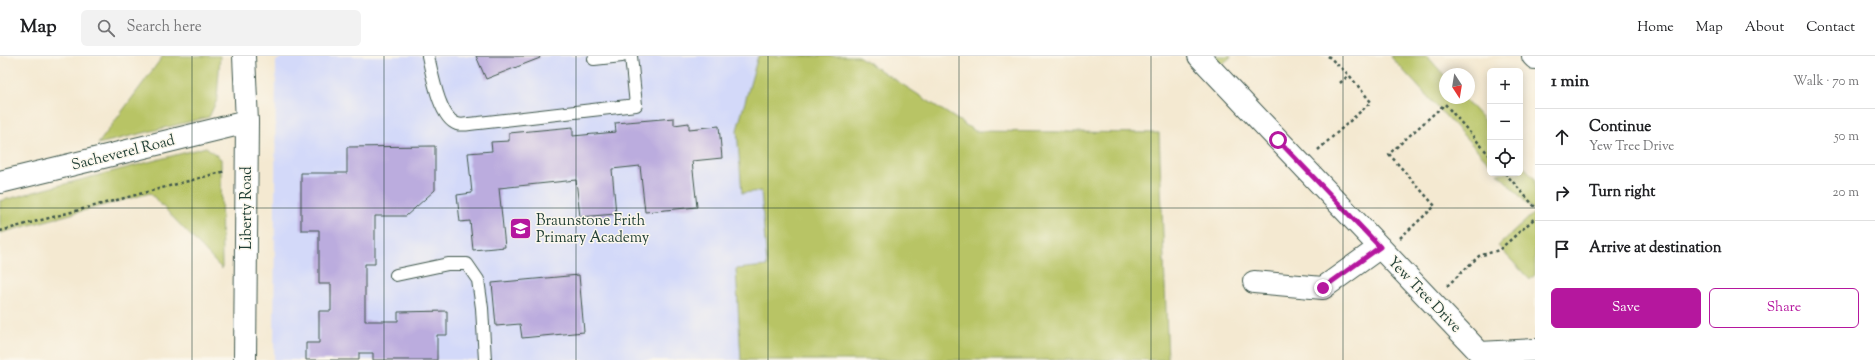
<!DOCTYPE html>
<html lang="en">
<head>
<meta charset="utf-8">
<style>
  body { margin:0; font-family:"Sorts Mill Goudy",serif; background:#f2f2f2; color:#202124 }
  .controls { position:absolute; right:12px; top:12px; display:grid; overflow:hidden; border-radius:6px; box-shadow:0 2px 10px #0003 }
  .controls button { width:36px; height:36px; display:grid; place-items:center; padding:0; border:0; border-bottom:1px solid #e0e0e0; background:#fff; color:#202124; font:20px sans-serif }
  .compass { position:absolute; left:1439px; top:12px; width:36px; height:36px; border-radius:50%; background:#fff; box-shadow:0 2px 10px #0003; rotate:168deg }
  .stop { position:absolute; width:12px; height:12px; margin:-9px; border:3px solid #b5179e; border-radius:50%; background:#fff }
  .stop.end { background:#b5179e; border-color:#fff; box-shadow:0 1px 4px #0008 }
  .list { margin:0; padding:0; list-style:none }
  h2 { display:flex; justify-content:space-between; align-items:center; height:52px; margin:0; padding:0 16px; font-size:17px }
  h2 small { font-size:13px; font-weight:400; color:#757577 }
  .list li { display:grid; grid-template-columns:26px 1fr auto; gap:12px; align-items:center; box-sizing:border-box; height:56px; padding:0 16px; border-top:1px solid #e0e0e0 }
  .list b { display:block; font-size:15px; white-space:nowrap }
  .list p { margin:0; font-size:13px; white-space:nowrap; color:#757577 }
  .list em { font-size:13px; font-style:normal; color:#757577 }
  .actions { display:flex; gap:8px; padding:12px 16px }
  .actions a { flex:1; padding:9px 0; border:1px solid #b5179e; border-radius:6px; text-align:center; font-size:14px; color:#b5179e }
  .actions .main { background:#b5179e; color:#fff }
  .icon { flex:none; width:22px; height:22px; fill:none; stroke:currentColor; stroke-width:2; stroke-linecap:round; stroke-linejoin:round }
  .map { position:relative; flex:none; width:1535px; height:304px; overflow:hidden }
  header { display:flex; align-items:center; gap:24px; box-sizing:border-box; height:56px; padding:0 20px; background:#fff; border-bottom:1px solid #e0e0e0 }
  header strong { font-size:19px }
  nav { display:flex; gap:22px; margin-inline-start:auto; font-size:14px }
  .search { width:280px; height:36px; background:#f2f2f2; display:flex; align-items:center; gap:10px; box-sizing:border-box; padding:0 14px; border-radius:6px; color:#757577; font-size:15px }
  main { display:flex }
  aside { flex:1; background:#fff }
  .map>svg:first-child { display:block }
  .built { fill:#d3d9f9 }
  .green { fill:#b8c465; stroke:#6c804c }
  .building { fill:#bbacde }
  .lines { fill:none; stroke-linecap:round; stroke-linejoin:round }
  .service-casing { stroke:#3f574c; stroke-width:14 }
  .minor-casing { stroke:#3f574c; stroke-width:24 }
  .tertiary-casing { stroke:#3f574c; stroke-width:24 }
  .path { stroke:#3f574c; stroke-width:2.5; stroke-dasharray:3 3; stroke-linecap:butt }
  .service { stroke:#fff; stroke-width:12 }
  .minor { stroke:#fff; stroke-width:22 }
  .tertiary { stroke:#fff; stroke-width:22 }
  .route { stroke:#b5179e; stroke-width:5 }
  .grid { fill:none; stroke:#1f3d34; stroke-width:1; stroke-opacity:0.55 }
  .labels { text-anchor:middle; stroke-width:3; stroke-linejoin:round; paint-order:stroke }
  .street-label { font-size:15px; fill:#1f3d34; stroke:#fbf7ec }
  .poi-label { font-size:15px; fill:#1f3d34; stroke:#fbf7ec; text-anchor:start }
</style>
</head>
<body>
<header>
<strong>Map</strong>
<div class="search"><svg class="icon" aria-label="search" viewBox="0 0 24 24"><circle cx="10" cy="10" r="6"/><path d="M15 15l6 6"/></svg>Search here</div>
<nav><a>Home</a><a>Map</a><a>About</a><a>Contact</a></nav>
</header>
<main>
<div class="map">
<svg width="1535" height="304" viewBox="0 0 1535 304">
  <rect width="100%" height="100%" fill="#fbf7ec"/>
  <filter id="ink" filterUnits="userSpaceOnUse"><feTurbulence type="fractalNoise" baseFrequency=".025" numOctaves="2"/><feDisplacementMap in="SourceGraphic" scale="8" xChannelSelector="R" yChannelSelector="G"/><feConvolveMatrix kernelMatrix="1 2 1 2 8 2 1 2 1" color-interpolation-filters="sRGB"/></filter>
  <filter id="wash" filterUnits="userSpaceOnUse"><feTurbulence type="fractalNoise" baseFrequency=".012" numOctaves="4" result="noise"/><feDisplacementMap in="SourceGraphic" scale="16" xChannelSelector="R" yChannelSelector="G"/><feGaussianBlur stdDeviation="0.9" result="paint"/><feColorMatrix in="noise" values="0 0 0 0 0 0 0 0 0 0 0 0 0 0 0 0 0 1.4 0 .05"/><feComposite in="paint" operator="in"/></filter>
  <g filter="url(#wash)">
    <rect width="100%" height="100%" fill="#f4e9d1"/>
    <path class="built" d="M285,0H758L737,74L742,136L761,135L767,210L736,213L741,304H274L276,5Z"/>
    <path class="green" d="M163,0H220L217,44L209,61L98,88Z
      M758,0H858L975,75L1159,77L1168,304H741L736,213L767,210L761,135L742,137L737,74Z
      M1199,0H1232L1213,16Z
      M1390,0H1427L1445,20V42H1464L1490,71V108Z
      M206,91L221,103L222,213L150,137L0,177V145Z
      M1520,106L1535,123V219L1530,224L1498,190L1535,156L1498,117H1520Z"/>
    <g id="blocks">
      <path class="building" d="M476,0H539L540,2L486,23Z
        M674,62V69L689,67V73L719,70L722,102L692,105L697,151L645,156L640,110L612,113L616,158L580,161L576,124L499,132L505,191L473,194L470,165L460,166L457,139L472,137L468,97L492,95L491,86L509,85V77L573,71V80L616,76L615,67Z
        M435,90V134L406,160H375V208H365V265H398V256L447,255V279H437V304H373V297H359V304H306V287H319V255H331V228H319V174H301V117H347V91Z
        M579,219L584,276L522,282L520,268L496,270L492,227Z"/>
    </g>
  </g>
  <g filter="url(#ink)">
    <use href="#blocks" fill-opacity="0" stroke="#3f574c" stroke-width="1"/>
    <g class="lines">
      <defs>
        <path id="service" d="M428,0C432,17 439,62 457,68C463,70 473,67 479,67L636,49L631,0
          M594,3L622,0
          M396,219L448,208H467L478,224L482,252L485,304"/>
        <path id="minor" d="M1199,0L1480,297L1535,294
          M1533,0L1535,2
          M0,126L247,66
          M1254,226L1323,232L1380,191"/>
        <path id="tertiary" d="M244,0L247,66L245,304"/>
      </defs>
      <use href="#service" class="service-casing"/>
      <use href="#minor" class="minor-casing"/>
      <use href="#tertiary" class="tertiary-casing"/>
      <path class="path" d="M1340,27L1349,19
        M1318,94L1371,46L1349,19L1328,0
        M1505,117L1535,151
        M0,175L226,115
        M1400,182L1435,150L1389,98L1445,48L1490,100
        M1447,230L1479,200L1499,194L1535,162"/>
      <use href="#service" class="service"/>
      <use href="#minor" class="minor"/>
      <use href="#tertiary" class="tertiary"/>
    </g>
  </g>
  <g class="lines" filter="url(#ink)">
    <path class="route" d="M1278,84L1380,191L1323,232"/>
  </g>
  <path class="grid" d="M192,0V304M384,0V304M576,0V304M768,0V304M959,0V304M1151,0V304M1343,0V304M0,152H1535"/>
  <defs>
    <symbol id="school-square" viewBox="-11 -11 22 22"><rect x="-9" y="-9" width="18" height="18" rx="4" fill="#b5179e" stroke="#fbf7ec"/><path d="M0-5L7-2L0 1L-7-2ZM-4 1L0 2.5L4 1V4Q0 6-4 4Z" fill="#fff"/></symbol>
  </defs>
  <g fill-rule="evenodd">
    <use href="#school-square" x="508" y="160" width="25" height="25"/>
  </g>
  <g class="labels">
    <g class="street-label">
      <text transform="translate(123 96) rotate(-14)" y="5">Sacheverel Road</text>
      <text transform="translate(246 152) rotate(-90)" y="5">Liberty Road</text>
      <text transform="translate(1425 238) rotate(46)" y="5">Yew Tree Drive</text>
    </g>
    <g class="poi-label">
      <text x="536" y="169">Braunstone Frith<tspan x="536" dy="17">Primary Academy</tspan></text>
    </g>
  </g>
</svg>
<div class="controls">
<button>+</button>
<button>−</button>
<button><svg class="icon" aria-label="locate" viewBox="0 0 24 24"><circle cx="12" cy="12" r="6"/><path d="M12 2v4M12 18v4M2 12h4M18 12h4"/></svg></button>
</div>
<svg class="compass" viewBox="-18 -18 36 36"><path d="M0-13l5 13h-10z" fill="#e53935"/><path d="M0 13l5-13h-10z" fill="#757577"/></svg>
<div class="stop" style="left:1278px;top:84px"></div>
<div class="stop end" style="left:1323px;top:232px"></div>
</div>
<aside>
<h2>1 min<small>Walk · 70 m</small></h2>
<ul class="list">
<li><svg class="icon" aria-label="ahead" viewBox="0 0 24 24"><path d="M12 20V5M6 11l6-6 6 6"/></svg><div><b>Continue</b><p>Yew Tree Drive</p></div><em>50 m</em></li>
<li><svg class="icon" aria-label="right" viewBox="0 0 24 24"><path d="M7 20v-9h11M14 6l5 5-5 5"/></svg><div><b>Turn right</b></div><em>20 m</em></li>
<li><svg class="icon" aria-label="arrive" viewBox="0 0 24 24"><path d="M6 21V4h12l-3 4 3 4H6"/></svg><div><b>Arrive at destination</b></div></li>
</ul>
<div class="actions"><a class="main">Save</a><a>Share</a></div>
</aside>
</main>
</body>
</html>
